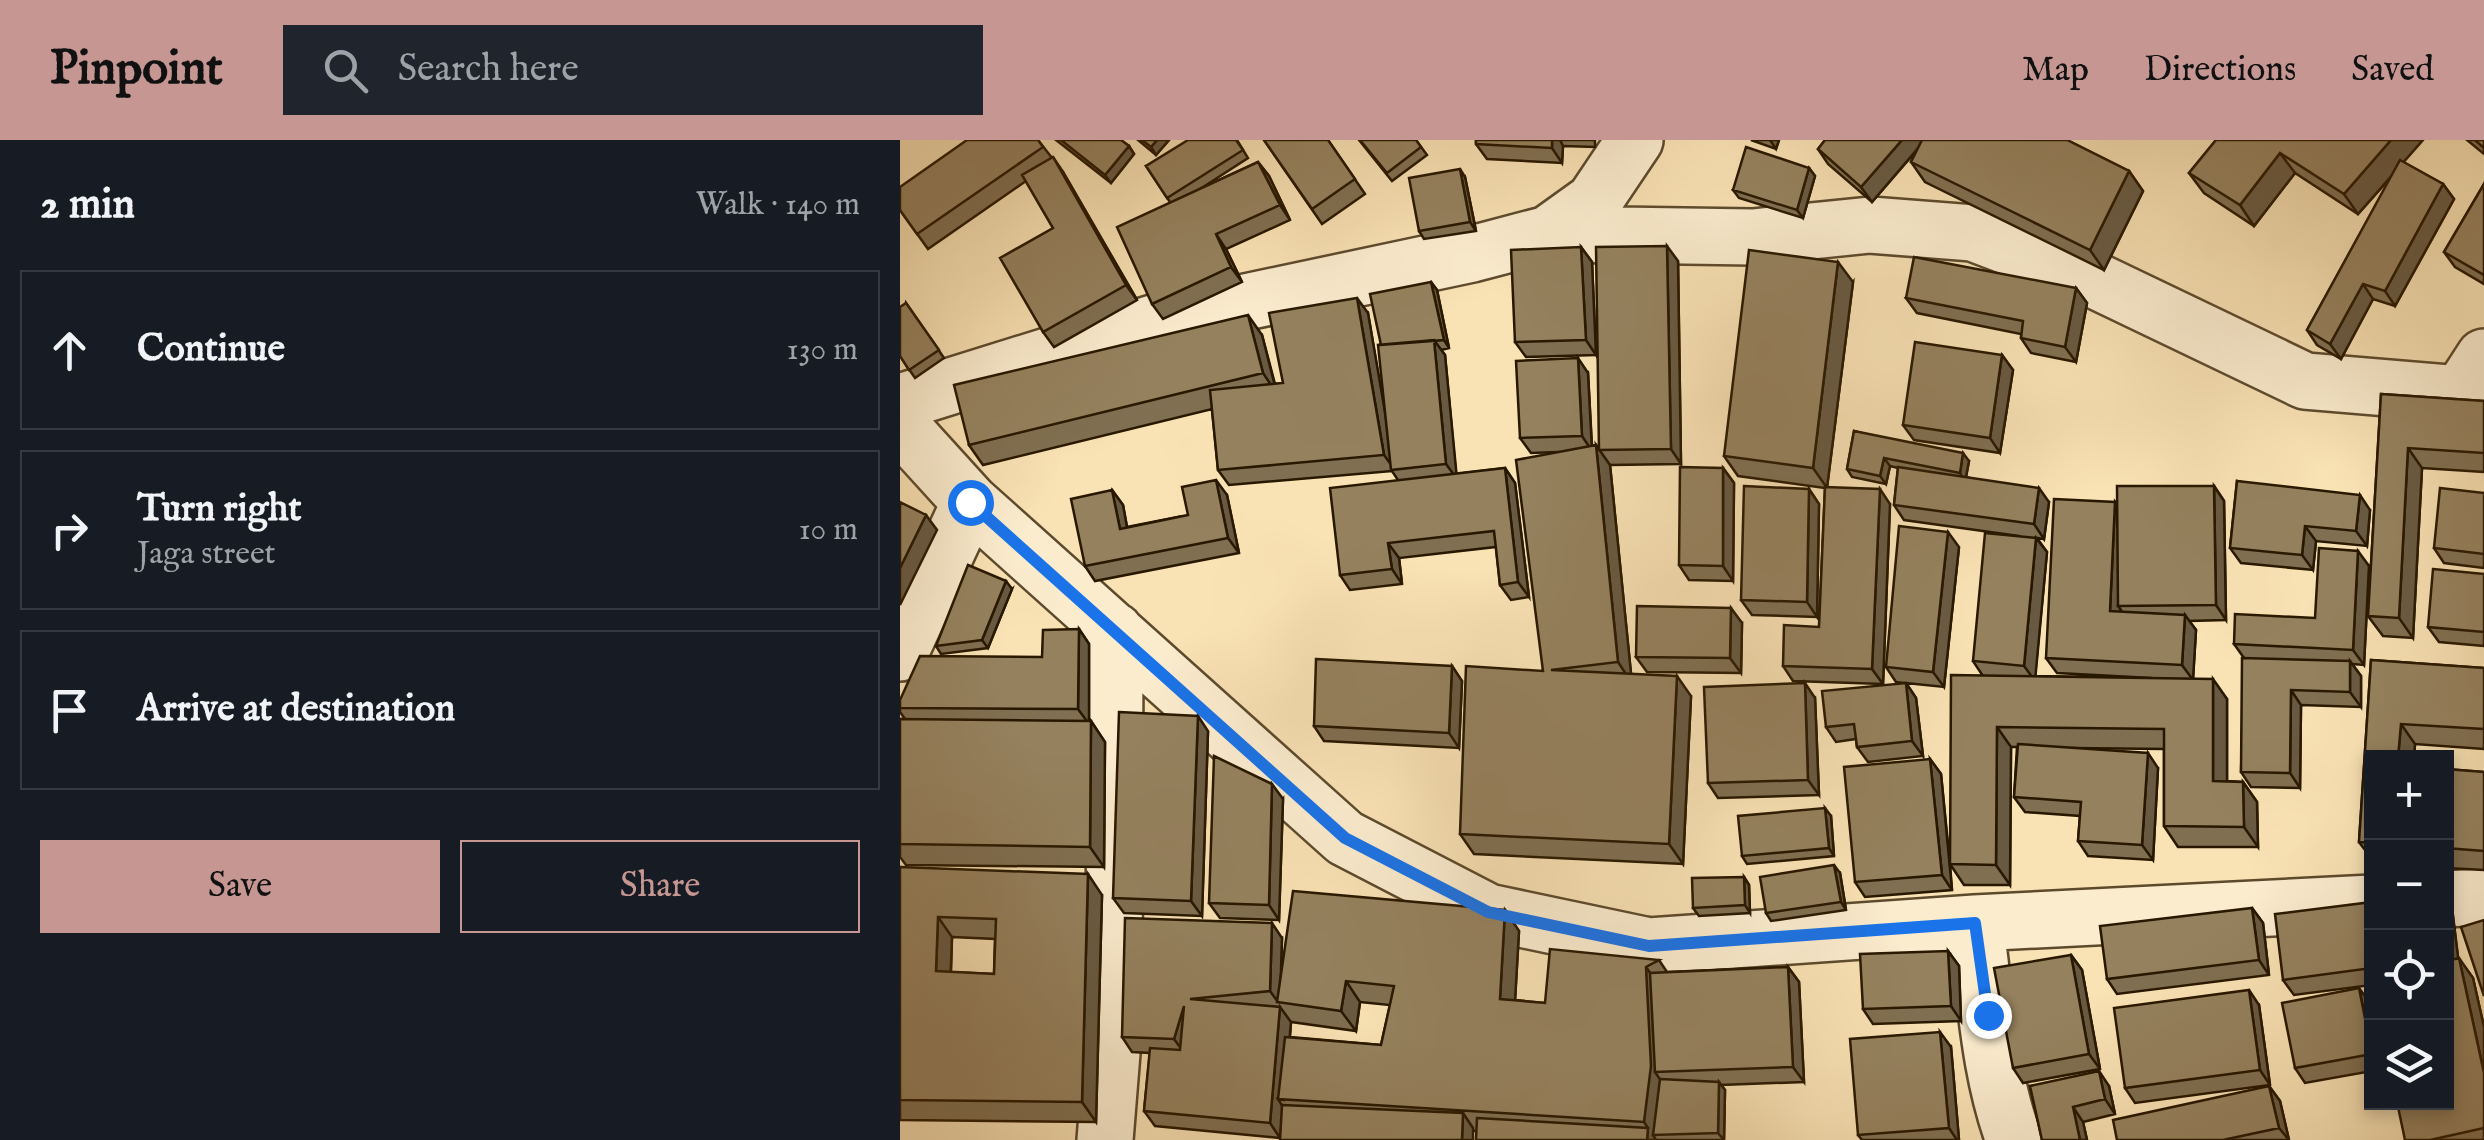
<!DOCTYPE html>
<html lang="en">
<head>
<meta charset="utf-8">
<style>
  body { margin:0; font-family:"IM FELL English",serif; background:#20242c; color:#f1f3f6 }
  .controls { position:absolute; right:30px; bottom:30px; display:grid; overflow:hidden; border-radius:0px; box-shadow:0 5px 15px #0003 }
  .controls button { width:90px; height:90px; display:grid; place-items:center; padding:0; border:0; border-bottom:2px solid #363941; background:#171b24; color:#f1f3f6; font:50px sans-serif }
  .stop { position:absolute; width:30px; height:30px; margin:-22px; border:8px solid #1a73e8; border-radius:50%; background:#fff }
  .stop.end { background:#1a73e8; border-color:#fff; box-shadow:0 2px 10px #0008 }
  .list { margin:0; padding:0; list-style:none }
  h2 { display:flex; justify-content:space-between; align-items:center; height:130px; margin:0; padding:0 40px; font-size:42px }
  h2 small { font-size:32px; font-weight:400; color:#9ea1a6 }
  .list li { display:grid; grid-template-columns:65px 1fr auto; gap:30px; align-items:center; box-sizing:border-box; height:160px; margin:0 20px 20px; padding:0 20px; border:2px solid #363941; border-radius:0px }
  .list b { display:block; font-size:38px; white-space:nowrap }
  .list p { margin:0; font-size:32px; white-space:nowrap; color:#9ea1a6 }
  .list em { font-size:32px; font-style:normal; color:#9ea1a6 }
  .actions { display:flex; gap:20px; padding:30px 40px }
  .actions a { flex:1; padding:22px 0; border:2px solid #c59692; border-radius:0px; text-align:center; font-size:35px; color:#c59692 }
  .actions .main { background:#c59692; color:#111 }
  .icon { flex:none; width:55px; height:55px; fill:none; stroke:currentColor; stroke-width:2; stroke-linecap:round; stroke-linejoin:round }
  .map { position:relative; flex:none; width:1584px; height:1000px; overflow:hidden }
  header { display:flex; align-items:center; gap:60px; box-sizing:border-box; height:140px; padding:0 50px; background:#c59692; color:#111 }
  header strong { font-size:48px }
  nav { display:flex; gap:55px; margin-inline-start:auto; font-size:35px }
  .search { width:700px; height:90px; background:#20242c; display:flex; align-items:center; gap:25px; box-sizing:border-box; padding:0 35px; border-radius:0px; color:#9ea1a6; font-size:38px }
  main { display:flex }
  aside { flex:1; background:#171b24 }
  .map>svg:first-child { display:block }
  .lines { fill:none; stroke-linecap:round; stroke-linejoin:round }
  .street-casing { stroke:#5d4a2d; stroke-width:60 }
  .street { stroke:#fbecce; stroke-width:55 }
  .wall { fill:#806f51; stroke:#291800; stroke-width:2.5; fill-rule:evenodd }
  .shaded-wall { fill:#685a42; stroke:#291800; stroke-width:2.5 }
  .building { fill:#95815e; stroke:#291800; stroke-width:2.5; fill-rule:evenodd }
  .route { stroke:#1a73e8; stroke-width:12 }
</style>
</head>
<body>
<header>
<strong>Pinpoint</strong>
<div class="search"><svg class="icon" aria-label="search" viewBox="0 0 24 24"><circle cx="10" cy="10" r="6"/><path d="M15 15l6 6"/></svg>Search here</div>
<nav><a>Map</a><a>Directions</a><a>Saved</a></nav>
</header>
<main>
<aside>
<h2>2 min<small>Walk · 140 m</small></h2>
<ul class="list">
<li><svg class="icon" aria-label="ahead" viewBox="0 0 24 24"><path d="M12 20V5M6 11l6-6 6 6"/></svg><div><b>Continue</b></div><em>130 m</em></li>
<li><svg class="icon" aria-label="right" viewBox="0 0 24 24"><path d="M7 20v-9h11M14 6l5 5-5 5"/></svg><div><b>Turn right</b><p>Jaga street</p></div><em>10 m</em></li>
<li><svg class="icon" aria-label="arrive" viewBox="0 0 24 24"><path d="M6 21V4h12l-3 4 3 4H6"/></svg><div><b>Arrive at destination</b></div></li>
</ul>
<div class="actions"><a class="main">Save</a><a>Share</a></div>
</aside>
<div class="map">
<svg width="1584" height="1000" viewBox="0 0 1584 1000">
  <rect width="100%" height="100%" fill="#f9e2b4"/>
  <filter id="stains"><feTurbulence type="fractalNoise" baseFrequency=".002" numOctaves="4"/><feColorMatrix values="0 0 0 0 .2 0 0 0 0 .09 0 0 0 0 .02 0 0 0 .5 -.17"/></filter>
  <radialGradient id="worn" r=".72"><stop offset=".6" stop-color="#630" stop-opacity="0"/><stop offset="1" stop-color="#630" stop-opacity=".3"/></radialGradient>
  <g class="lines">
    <defs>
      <path id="street" d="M648,94L853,97L970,85L1073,93L1186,136L1405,241L1560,254L1584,217
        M0,262L266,179L572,114L648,94L694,61L735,0
        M0,285L70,362L445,698L588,772L749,806L1075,783L1472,763
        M0,513L70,362
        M1546,759L1584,757
        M1075,783C1086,857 1088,930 1114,1000
        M205,1000L214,888L215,491"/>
    </defs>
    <use href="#street" class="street-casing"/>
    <use href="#street" class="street"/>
  </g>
  <path class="wall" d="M138,0L163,32L237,160L154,207L143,192L153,88L126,41L28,109L0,70Z
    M156,0H221L229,6L234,14L211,43Z
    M238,0H269L256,15Z
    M337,0L348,18L300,49L358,22L369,36L390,80L326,109L342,142L263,179L252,164L270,62L246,26Z
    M364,0H428L465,54L422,84Z
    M459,0H516L527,15L492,41Z
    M576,0H695V7L663,6L662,23L587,19L576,4Z
    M851,0H879L876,9Z
    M925,0H1167L1229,31L1243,51L1204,130L1025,42L1011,22L1018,9L972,62L928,24L918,9Z
    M1316,0L1503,22L1543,44L1554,59L1495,166L1473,159L1441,219L1417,205L1407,190L1492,36L1458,74L1395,33L1354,86L1304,53L1289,33Z
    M1567,0H1584V14Z
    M909,28L915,36L903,78L839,58L833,50Z
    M565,37L576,91L524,99L519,91Z
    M1584,44V144L1555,127L1544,112Z
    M681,107L692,122L696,215L626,217L615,202Z
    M778,121L781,324L710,325L731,534L791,556L783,724L574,714L560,694L643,531L658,312L631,313L620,298L688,233L692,306L696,305L699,310Z
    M531,142L537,150L549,208L541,210L545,215L556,334L605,328L615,343L629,457L611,460L600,445L596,407L499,418L502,444L450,450L440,435L498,340L492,331L329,345L318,330L312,269L83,325L69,305L362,195L375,244L383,243L468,173L485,276L481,205Z
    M953,142L927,347L990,364L983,544L893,541L883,526L919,487L925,348L838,336L824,316Z
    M1176,148L1187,163L1176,222L1131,213L1121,198V194L1017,173L1006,158Z
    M6,163L44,218L15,238L0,216Z
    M1102,215L1113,230L1100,313L1014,300L1003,285Z
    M1481,254L1584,261V332L1522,328L1513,498L1483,496L1468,476Z
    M954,291L1069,321L1066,337L1149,362L1144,399L1137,398L1147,412L1135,536L1252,538L1157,533L1146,518L1215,362L1217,365L1314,346L1324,361L1326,480L1289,481L1296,490L1293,538L1327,559V641L1343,642L1357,662L1358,707H1278L1264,686V609L1170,608L1258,628L1253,720L1188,716L1178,701L1180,676L1125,672L1114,657L1117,607H1111L1110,745H1064L1050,724L1052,750L965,757L955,742L1030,619L1041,634L1050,724L1083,536L1073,521L1119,396L1004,380L994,365L998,328L990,326L986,344L952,337L947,329Z
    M823,328L834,343L833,441L789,440L779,425Z
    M1337,341L1470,370L1467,406L1416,401L1413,430L1341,423L1330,408Z
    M909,349L919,364L917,477L852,475L841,460Z
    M212,350L223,365L227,387L288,375L327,355L339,413L195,441L185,426Z
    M1584,353V428L1544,423L1534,408Z
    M1059,407L1044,547L1006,543L1016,558L1023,616L968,622L957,607L956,599L936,602L926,587L1004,543L996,542L986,527Z
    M1469,426L1464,525L1452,524L1461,536V567L1401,565L1400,648L1351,647L1341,632L1344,518L1334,504L1415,478Z
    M1584,434V506L1539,502L1528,487Z
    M112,449L88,508L41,514L36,506Z
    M842,483L841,533L747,532L736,517Z
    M179,489L189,504V581H191L205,602L204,727L6,725L0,717V579H5L0,572V560L142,517Z
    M1471,520L1584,528V609L1515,604L1514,618H1472V719L1459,702Z
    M552,526L562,541L559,608L424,601L414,586Z
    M915,558L919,655L818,658L808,643Z
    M308,591L302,776L224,773L213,758Z
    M1546,629L1584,632V730L1546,728Z
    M383,659L379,780L320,778L309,763Z
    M931,676L934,716L847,724L842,716Z
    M0,727L202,755L196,982L0,980ZM52,797L95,799L94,834L51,832Z
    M940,733L946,770L871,781L866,773Z
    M844,737L849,745L850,773L799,776L793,768Z
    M1546,761L1552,768L1558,818L1573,838L1584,887V1000H1505L1546,962Z
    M1472,762V845L1394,855L1383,840Z
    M1352,768L1363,783L1369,835L1217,854L1207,839Z
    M605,770L619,791L615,860L645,863L759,820L767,832L888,827L899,842L904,942L821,945L825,950L824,1000H576L577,991H573L380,998L255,986L244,971L250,913L232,912L222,897L382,798L381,832ZM460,862L490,865L481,905L390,897L391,882L456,891Z
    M1048,811L1059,826L1061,881L973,884L963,869Z
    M1171,815L1182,830L1200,929L1123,943L1113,928Z
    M1470,863L1472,871V931L1405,943L1395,928Z
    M1359,865L1370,945L1235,963L1225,948Z
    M1051,907L1059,1000H962L958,995Z
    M1130,946H1209L1215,974L1183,982L1187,1000H1142Z
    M1369,946L1380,961L1389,1000H1217Z"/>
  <path class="shaded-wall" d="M257,0H269L256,15L251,7Z
    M652,0H660L663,6L662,23L652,8Z
    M870,0H879L876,9Z
    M1002,0H1025L972,62L961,47Z
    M1491,0H1523L1458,74L1444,54Z
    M229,6L234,14L211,43L205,35Z
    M1380,13L1395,33L1354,86L1340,65Z
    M153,17L163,32L237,160L226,145Z
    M358,22L369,36L390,80L380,65Z
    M909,28L915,36L903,78L897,70Z
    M560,29L565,37L576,91L570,82Z
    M1229,31L1243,51L1204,130L1190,110Z
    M1543,44L1554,59L1495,166L1485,151Z
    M316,94L326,109L342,142L331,127Z
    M767,106L778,121L781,324L771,309Z
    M681,107L692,122L696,215L686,200Z
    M938,122L953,142L927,348L913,328Z
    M531,142L537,150L549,208L544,200Z
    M1463,144L1473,159L1441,219L1430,204Z
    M1176,148L1187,163L1176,222L1165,207Z
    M457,158L468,173L495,330L484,315Z
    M348,175L362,195L377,254L363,233Z
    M534,200L545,215L557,339L546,324Z
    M1102,215L1113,230L1100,313L1090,298Z
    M678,218L688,233L692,311L682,296Z
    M696,305L710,325L732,543L718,522Z
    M1508,308L1522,328L1513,498L1499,478Z
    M1063,313L1069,321L1065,342L1060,333Z
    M984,318L990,326L986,344L980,336Z
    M605,328L615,343L629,457L618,442Z
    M823,328L834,343L833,441L823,426Z
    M316,340L327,355L339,413L328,398Z
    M1314,346L1324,361L1326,480L1316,465Z
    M1139,348L1149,362L1144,399L1134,384Z
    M909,349L919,364L917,477L907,462Z
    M980,349L990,364L983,544L972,529Z
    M212,350L223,365L230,404L220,389Z
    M1460,355L1470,370L1467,406L1456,391Z
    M1215,362L1225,377L1218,466L1221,470L1220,486L1210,471Z
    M26,375L37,390L0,465V428Z
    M1405,386L1416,401L1413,430L1402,415Z
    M1048,392L1059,407L1044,547L1033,532Z
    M1136,398L1147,412L1135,541L1124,526Z
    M488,403L499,418L502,444L492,429Z
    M1458,411L1469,426L1464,525L1453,510Z
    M106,441L112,449L88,508L82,500Z
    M831,468L842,483L841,533L830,518Z
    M1285,475L1296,490L1293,540L1282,525Z
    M179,489L189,504V584L178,569Z
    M1450,521L1461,536V567L1450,552Z
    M552,526L562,541L559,608L549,593Z
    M777,536L791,556L783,724L769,704Z
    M1313,539L1327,559V661L1313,641Z
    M905,543L915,558L919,655L908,640Z
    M1006,543L1016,558L1023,616L1012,601Z
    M1391,550L1401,565L1400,648L1390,633Z
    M298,576L308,591L302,776L291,761Z
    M191,581L205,602L204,727L190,707Z
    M1501,584L1515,604L1514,618H1498Z
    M1097,587L1111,607L1110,745L1096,725Z
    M1248,613L1258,628L1253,720L1242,705Z
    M1030,619L1041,634L1052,750L1042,735Z
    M1343,642L1357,662L1358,707L1344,687Z
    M372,644L383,659L379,780L369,765Z
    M925,668L931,676L934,716L929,708Z
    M934,725L940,733L946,770L941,762Z
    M188,734L202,755L196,982L182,962Z
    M844,737L849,745L850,773L845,765Z
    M1546,761L1552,768L1560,833L1550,818L1546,794Z
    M1352,768L1363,783L1369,835L1359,820Z
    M605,770L619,791L614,879L600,859Z
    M38,777L52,797L50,851L36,831Z
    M372,783L382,798L380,862H378L370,851Z
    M1048,811L1059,826L1061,881L1051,866Z
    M1171,815L1182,830L1200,929L1189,914Z
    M1559,818L1573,838L1584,887V933Z
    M746,827L761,848L755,932L765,947L753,995L756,1000H747L748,988L744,982Z
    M888,827L899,842L904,942L893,927Z
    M446,841L460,862L456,891L441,871Z
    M1459,848L1470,863L1472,871V908Z
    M1349,850L1359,865L1370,945L1360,930Z
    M284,866L285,914L274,899Z
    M380,867L391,882L384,960L378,959L383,967L380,998L370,983Z
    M1040,892L1051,907L1059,1000H1057L1049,988Z
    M1199,931L1209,946L1215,974L1205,959Z
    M819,942L825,950L824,1000L818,993Z
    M1369,946L1380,961L1389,1000L1379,988Z
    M1173,967L1183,982L1187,1000H1180Z
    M563,973L573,988V1000H562Z"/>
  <path class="building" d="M67,0H138L143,7L17,94L0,70V47Z
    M161,0H221L229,6L205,35Z
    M242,0H257L251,7Z
    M288,0H336L343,10L267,58L246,26Z
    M364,0H428L455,39L412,69Z
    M460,0H516L521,7L487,33Z
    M576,0H652V8L576,4Z
    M925,0H1002L961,47L918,9Z
    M1022,0H1167L1229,31L1190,110L1011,22Z
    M1316,0H1491L1444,54L1380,13L1340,65L1289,33Z
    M1575,0H1584V8Z
    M846,7L909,28L897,70L833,50Z
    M153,17L226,145L143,192L100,118L153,88L122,35Z
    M1500,20L1543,44L1485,151L1463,144L1430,204L1407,190Z
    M358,22L380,65L316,94L331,127L252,164L217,87Z
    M560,29L570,82L519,91L509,38Z
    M1584,44V135L1544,112Z
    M767,106L771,309L699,310L696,107Z
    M681,107L686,200L615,202L611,110Z
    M849,110L938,122L913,328L824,316Z
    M1014,117L1176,148L1165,207L1121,198L1123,181L1006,158Z
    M531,142L544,200L481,205L470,154Z
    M457,158L484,315L318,330L310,250L383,243L369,173Z
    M6,163L39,210L9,230L0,216V167Z
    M348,175L363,233L69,305L54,245Z
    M534,200L546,324L491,330L478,205Z
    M1015,202L1102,215L1090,298L1003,285Z
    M678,218L682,296L620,298L616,221Z
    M1481,254L1584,261V313L1508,308L1499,478L1468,476Z
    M954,291L1063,313L1060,333L984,318L980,336L947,329Z
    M696,305L718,522L651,530L777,536L769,704L560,694L566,526L643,531L616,320Z
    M780,327L823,328V426L779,425Z
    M998,327L1139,348L1134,384L994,365Z
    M605,328L618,442L600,445L594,391L488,403L492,429L440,435L430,348Z
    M316,340L328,398L185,426L171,359L212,350L220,389L288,375L282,347Z
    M1337,341L1460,355L1456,391L1405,386L1402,415L1330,408Z
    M844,346L909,349L907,462L841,460Z
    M1217,346H1314L1316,465L1218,466Z
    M925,347L980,349L972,529L883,526L884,485L919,487Z
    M1540,348L1584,353V414L1534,408Z
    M1154,359L1215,362L1210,471L1285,475L1282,525L1146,518Z
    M0,362L26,375L0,428Z
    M999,386L1048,392L1033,532L986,527Z
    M1085,393L1136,398L1124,526L1073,521Z
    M1419,408L1458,411L1453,510L1334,504L1335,474L1415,478Z
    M68,425L106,441L82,500L36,506Z
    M1533,429L1584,434V492L1528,487Z
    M737,466L831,468L830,518L736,517Z
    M179,489L178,569L0,568V560L20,516L142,517L143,490Z
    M1342,518L1450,521V552L1391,550L1390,633L1341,632Z
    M416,519L552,526L549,593L414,586Z
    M1471,520L1584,528V589L1501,584L1498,618H1472V703L1459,702Z
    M1051,535L1313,539V641L1343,642L1344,687L1264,686V589L1097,587L1096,725L1050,724Z
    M905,543L908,640L808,643L804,547Z
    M1006,543L1012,601L957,607L954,584L926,587L922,551Z
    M219,572L298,576L291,761L213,758Z
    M0,579L191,581L190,707L0,704Z
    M1118,604L1248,613L1242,705L1178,701L1181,662L1114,657Z
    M314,616L372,644L369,765L309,763Z
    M1030,619L1042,735L955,742L944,627Z
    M1546,629L1584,632V711L1546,708Z
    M925,668L929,708L842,716L838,676Z
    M934,725L941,762L866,773L860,737Z
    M0,727L188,734L182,962L0,960ZM38,777L96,779L94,834L36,831Z
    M844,737L845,765L793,768L792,738Z
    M393,751L605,770L600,859L645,863L650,809L759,820L746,827L751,926L744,982L378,959L385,897L481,905L494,846L446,841L441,871L377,862Z
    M1472,762V828L1383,840L1375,774Z
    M1352,768L1359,820L1207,839L1200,786Z
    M225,778L372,783L370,851L290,859L380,867L370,983L244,971L250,908L280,910L284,866L274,899L222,897Z
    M1584,780V856L1561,787Z
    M1546,794L1550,818L1546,819Z
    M1048,811L1051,866L963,869L960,814Z
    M1171,815L1189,914L1113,928L1094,828Z
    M1559,818L1584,933V988L1530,1000H1505L1497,962H1546V821Z
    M888,827L893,927L755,932L750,833Z
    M1459,848L1472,914L1395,928L1382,863Z
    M1349,850L1360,930L1225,948L1214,868Z
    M1040,892L1049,988L958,995L950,899Z
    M1199,931L1205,959L1173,967L1180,1000H1142L1130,946Z
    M760,939L819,942L818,993L753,995Z
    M1369,946L1379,988L1323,1000H1217L1213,980Z
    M382,965L563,973L562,1000H380Z
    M577,978L748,988L747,1000H576Z"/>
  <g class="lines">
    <path class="route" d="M70,362L445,698L588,772L749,806L1075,783L1088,875"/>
  </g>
  <rect width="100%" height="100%" filter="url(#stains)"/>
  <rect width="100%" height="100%" fill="url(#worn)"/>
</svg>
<div class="controls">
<button>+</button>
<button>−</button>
<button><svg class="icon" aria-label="locate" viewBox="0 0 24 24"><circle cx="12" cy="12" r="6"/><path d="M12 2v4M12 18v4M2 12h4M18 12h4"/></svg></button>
<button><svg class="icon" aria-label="layers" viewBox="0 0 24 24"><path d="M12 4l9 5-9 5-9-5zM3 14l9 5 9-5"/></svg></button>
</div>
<div class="stop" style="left:70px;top:362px"></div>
<div class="stop end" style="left:1088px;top:875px"></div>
</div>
</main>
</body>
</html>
